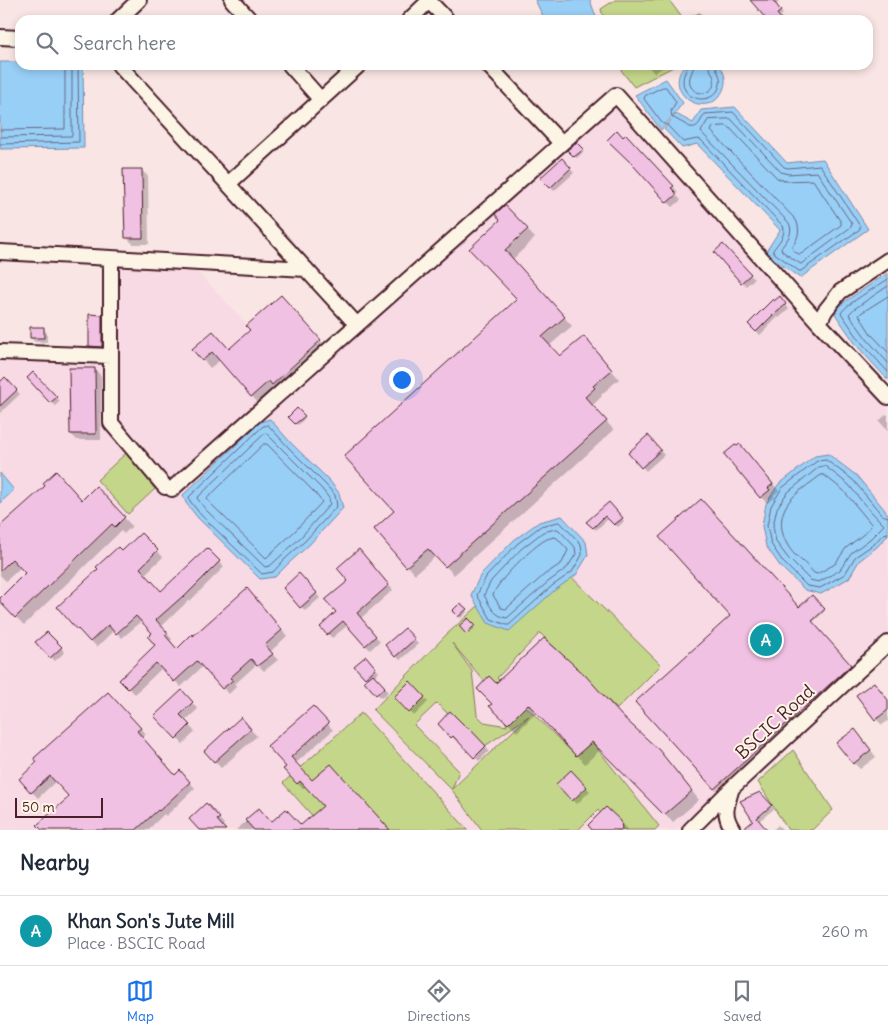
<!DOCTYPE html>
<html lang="en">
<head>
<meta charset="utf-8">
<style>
  body { margin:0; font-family:Delius,sans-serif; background:#f2f2f3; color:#1f2937 }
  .scale { position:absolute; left:15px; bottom:12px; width:88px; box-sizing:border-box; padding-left:5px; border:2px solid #4a1f2b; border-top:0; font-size:14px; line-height:18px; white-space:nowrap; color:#4a1f2b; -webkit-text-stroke:4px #fcf5e5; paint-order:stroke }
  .you { position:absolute; left:401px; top:379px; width:18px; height:18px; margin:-12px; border:4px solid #fff; border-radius:50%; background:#1a73e8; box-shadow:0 0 0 8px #1a73e833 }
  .badge { display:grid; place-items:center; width:32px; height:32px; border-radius:50%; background:#1a73e8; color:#fff; font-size:16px; font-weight:700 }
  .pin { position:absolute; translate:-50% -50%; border:2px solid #fff; box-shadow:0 1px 5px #0006 }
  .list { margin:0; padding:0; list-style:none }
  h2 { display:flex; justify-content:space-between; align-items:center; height:65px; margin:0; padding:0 20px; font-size:21px }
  h2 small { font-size:16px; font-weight:400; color:#747a83 }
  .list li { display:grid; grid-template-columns:32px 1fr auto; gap:15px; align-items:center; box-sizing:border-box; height:70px; padding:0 20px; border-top:1px solid #e0e1e3 }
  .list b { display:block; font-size:19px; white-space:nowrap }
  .list p { margin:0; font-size:16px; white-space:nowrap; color:#747a83 }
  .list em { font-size:16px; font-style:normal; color:#747a83 }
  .icon { flex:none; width:28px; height:28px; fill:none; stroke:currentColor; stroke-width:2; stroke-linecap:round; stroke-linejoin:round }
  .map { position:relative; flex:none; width:888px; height:830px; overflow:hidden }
  .search { position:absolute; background:#fff; box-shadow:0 2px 8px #0003; left:15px; right:15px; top:15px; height:55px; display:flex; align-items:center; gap:12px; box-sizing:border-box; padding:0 18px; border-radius:15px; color:#747a83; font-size:19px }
  .sheet { height:135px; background:#fff }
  nav { display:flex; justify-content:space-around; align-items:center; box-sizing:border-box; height:70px; border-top:1px solid #e0e1e3; background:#fff; font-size:14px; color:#747a83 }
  nav a { display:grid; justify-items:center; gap:2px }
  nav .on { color:#1a73e8 }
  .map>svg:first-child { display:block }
  .built { fill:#f7dae4 }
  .green { fill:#c4d68a; stroke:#877a5a; fill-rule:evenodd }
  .water { fill:#98cff7; stroke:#7989a5 }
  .shadow { fill:#0003 }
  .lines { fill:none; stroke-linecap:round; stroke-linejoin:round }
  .shore { stroke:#69657d; stroke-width:1 }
  .building { fill:#f1c1e3; stroke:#4a1f2b }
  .minor-casing { stroke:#4a1f2b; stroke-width:18 }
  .minor { stroke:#fcf5e5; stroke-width:14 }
  .labels { text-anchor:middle; stroke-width:4; stroke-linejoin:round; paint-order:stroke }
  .street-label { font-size:18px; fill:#4a1f2b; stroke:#fcf5e5 }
</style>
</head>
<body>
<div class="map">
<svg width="888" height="830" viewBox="0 0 888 830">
  <rect width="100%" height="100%" fill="#f9e5e4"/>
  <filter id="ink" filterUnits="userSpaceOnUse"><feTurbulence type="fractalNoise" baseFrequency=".02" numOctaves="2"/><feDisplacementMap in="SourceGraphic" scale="10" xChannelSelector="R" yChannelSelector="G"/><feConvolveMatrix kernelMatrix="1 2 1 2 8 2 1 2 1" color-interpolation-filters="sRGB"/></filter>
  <g filter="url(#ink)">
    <path class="built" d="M616,92L888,403V634L677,830H0V350L102,354L109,263H189L292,372Z"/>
    <path class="green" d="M615,0H669L683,19L700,13L707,20H604L601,9Z
      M619,65H677L634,87L621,70Z
      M126,453L155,489L128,514L97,480Z
      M542,548L661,665L617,709L540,633L497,678L576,756L592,742L659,826L655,830H616L598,810L578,830H482L452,790L373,710L446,635ZM452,643L496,695L507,726L484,722L477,715L472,671ZM437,703L482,748L529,716L452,789L459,771L414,725Z
      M361,713L468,830H325L283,783Z
      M793,750L833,810L812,830H788L758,782Z"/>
    <path class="water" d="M535,0H590L597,20H545Z
      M0,62H20V65H83L84,148L0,149Z
      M684,65H719C725,73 727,81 723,90C710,121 662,97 684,65Z
      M666,79L683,103L661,130L635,95Z
      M735,107L787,163L823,159L868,229L800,278L765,253L780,230L697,144L682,148L664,129L676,114L693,123L701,110Z
      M888,273V380L857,346L835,314L838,308L847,300Z
      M270,419L291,443L329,480L339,493L343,508L309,545L289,563L275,577L260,579L198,518L186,503L183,495L260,422Z
      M828,454L857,476L888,514V535L877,547L859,561L849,578L821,594L805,590L780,566L766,546L762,526L766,504L778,485L815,456Z
      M0,473L14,490L0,503Z
      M562,516L586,542L588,555L576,575L555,590L509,631L488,623L471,595L481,574L514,540L539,522Z"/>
    <path class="shadow" d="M755,0H778L779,2L776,5L783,14L779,17L781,20H769Z
      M647,65H663L664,67L654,73Z
      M623,138L631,141L678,192L675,194L681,200L673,207L668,202Z
      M577,143L584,151L577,158L569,150Z
      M562,159L574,173L554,191L542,178Z
      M141,170L148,176L149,244H133L126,237Z
      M505,207L535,238L513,259L572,326L549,346L560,358L592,346L619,379L601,395L602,396L592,406L614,430L454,575L436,556L415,574L375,529L396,512L519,299L471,249L502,220Z
      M727,249L754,279L746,286L716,252Z
      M779,298L789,309L779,318L778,317L760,335L750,324Z
      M288,304L327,348L259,404L220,360L210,368L194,349L229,351Z
      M102,316L106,321V350H95L90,346Z
      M43,328L47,333V342H35L31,338Z
      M95,369L101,376V440H77L71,434Z
      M33,374L60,401L55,406L28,378Z
      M5,379L20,394L0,413V384Z
      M297,409L305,418L298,425L290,417Z
      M887,414L888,415V431L879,421Z
      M648,437L664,455L646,471L630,453Z
      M746,452L779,491L774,495L775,497L767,503L761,497Z
      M47,486L82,501L96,488L132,526L124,534L121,531L24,625L0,601L27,573L21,567L6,581L0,575V528Z
      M609,504L624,521L618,527L609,518L596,530L588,522Z
      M141,535L163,557L144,575L161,592L207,549L224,567L190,601L189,600L161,627L172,639L170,641L178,650L194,637L253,595L287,636L270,652L278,660L264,671L257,664L235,684L237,686L229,694L203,666L181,687L162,668L135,694L121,680L157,645L154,633L142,621L122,638L114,630L97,647L84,634L122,553Z
      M363,555L393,590L360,619L380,641L370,650L348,625L332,638L322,627L338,613L350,581Z
      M303,579L320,598L305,611L284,588Z
      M812,597L825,611L812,623L852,667L716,790L637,703L799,609Z
      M460,604L467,612L461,618L453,611Z
      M468,620L475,628L469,634L461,626Z
      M405,629L418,644L400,660L386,645Z
      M47,633L65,652L55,661L37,642Z
      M366,657L379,672L374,677L388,692L381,698L366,681L368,679L356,666Z
      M410,683L428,702L414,716L396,697Z
      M874,683L888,700V721L882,725L876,719Z
      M496,685L625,721L667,760L699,800L673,822L601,749L585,764L537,712L517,732L491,706L494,704Z
      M181,692L198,709L185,721L195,732L183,744L156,716Z
      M114,699L146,734L142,738L175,776L180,772L195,788L166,816L164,814L148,830H43L71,797L56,781L38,798L32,792Z
      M318,713L333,730L296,763L313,782L389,830H236L259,810L271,824L302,827L325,806L306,786L303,789L298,784L285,769L287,767L269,746Z
      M245,724L257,736L221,768L205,751Z
      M440,724L467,730L468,728L489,751L479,761L457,739L456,741Z
      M855,730L861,737L876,757L860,769L854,763Z
      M571,772L590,791L577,804L557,784Z
      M760,793L774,809L759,821L766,830H752Z
      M206,805L224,824L222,826L225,830H201Z
      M606,808L627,828V830H594Z
      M778,825L783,830H773Z"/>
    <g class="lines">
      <path class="shore" d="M688,65C687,70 683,74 683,80C682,103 716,106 720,84C722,76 716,72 716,65
        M694,65C693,72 688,77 690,84C693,96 711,96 714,84C716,77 710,72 709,65
        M663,87H666L676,102L671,111L672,117L690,127C699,129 700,120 705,114L733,112L784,167L788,168L820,165L860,226V229L801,271H799L773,252V250C778,243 787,234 783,226L701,140L697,139L683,142L667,125L662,123L644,99L645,96Z
        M731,119L781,172L788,174L817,172L852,224L851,227L801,264L799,263L782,251L781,248C787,240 794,233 789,223L701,132L702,130L708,120Z
        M726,126L729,127L777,178L786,181L813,180L841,222V225L801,254C798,255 792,250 792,247C798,238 801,231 796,220L711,131L713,127Z
        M0,130L65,129V65
        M0,137L72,136V65
        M0,144L79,142L78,65
        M888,279C877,287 847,303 841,313L861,342L888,372
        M888,286L854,309L849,314L866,338L888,363
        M888,296L861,313L859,315L871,334L888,352
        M268,425L288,447L325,484L335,495L337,506L305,541L285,559L273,572L262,574L201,515L190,501L189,497L262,427Z
        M266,433L321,488L329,498L330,504L301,537L270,566L265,567L206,510L197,498L264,434Z
        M264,444H267L315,493L322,502L295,531L266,558L212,505L207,499Z
        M825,466L849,485L863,503L884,525L870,539L851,553L840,570L819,582L810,580L788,558L776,542L773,526L777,508L787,493L819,467Z
        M821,475H824L843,490L872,525L865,533L846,548L835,564L817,574L814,573C808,566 801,560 794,554C779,537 776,514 793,497C801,489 812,482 821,475Z
        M888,517L882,515L853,480L826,460L817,461L782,488L771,506L767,526L771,544L783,562L807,586L820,588L845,574L855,557L874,544L883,534L888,533
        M560,522L581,544L582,555L572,572L552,586L509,625H507L491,619L477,595L486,577L517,544L541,526Z
        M557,529L559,530L575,547L576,554L567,568L548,582L507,618C494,616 490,606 484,595L491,581L521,549L543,532Z
        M554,537L557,538L568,550L562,563L544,575L506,609L501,608L493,595C498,580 533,546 547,539C547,539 554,537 554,537Z"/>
    </g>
    <path class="building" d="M750,0H773L781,11L777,14L782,20H767Z
      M617,130L623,137L626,134L674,186L671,188L677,194L667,203L632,164L607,140Z
      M577,142L584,149L574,157L567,150Z
      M562,158L571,168L550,188L540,178Z
      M123,169H142L143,238H125Z
      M505,205L528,229L505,250L565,317L542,337L560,356L584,336L612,370L593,386L595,388L585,397L607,421L445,567L428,549L406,567L374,529L394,511L344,456L517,299L469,249L500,220L495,214Z
      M723,244L751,274L741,283L714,252Z
      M281,295L321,340L272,385L269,381L251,397L212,352L202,361L192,349L213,331L229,349L250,330L246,326Z
      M780,296L786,304L774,315V314L756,332L748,324L773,299L774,301Z
      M89,314L102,315V347L89,346Z
      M30,327H44V338H30Z
      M69,368H95L96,434H70Z
      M33,372L57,397L50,403L27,378Z
      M5,377L17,390L0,406V382Z
      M297,408L305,416L295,424L288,417Z
      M648,435L661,450L641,468L628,453Z
      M740,444L773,484L768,488L770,490L760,498L724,454L735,445L737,446Z
      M56,471L82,500L96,486L125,517L115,527L112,524L15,618L0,602V598L25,573L12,559L0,571V526L45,486L43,483Z
      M701,499L799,607L812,595L825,609L812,621L851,665L714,789L635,702L730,616L659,537Z
      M609,502L623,518L614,525L605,516L593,528L586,522Z
      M141,533L158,550L140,568L161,591L207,548L220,561L184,597L183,596L156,620L168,633L165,635L177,649L192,634L193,636L247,588L282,630L265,645L273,654L257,666L251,659L230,678L233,680L222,689L197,661L174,682L156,663L128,689L119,680L155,645L148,637L152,633L136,616L116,634L108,625L90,642L78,629L77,630L57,607L98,569L96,567L118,547L122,551Z
      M359,549L389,585L357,613L376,636L365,646L343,621L327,635L320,627L336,612L325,600L348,581L337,568Z
      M299,573L317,593L300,608L283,588Z
      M460,603L467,609L458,617L452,611Z
      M468,618L475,625L466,634L459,626Z
      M405,628L415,639L395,657L385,645Z
      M47,632L62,647L50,658L35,642Z
      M544,638L585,675L621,715L659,750L692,791L664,815L592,742L576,756L528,704L508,724L489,706L492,704L477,689L489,676L496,683Z
      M366,656L376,668L365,678L354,666Z
      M373,674L385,687L376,695L364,681Z
      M410,681L425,697L409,713L394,697Z
      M874,682L888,700V710L875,720L856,695Z
      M182,690L193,702L180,715L190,725L176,739L154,716Z
      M108,692L141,728L137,731L175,775L180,770L190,782L159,811L158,810L136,830H42L37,825L69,797L50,776L31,793L19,779L37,762L34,758Z
      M313,706L329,723L291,757L312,780L331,764L390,830H254L245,820L259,808L271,822L286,809L301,825L323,806L300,781L297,784L283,769L286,767L267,746Z
      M450,711L467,728L468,727L486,746L474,758L453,736L451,738L438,724Z
      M241,717L251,729L214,762L204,751Z
      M855,729L871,750L853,764L836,743Z
      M571,770L587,787L572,801L556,784Z
      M760,792L772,805L757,818L767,830H742L753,821L740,801Z
      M206,803L220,818L217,820L226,830H199L189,819Z
      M606,807L621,821L622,830H592L588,825Z"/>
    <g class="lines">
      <defs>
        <path id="minor" d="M232,0L250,20
          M428,0L447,20
          M118,20L139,0
          M409,20L429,1
          M0,37L20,38
          M119,65L357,325
          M290,65L321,100
          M488,65L561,143
          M228,184L359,65
          M0,252L111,258L306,269
          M111,258V423L165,487
          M888,260L840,292L825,311L819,323L888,397
          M0,352L111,356
          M172,489L616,95L819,323
          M731,791C726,808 723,814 733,830
          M690,830L732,788L888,643"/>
      </defs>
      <use href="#minor" class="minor-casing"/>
      <use href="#minor" class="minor"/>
    </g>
  </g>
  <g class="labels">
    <g class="street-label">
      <text transform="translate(775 722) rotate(-43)" y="6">BSCIC Road</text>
    </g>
  </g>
</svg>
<div class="scale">50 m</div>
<div class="you"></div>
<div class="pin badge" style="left:766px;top:640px;background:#0f9aa8">A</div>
<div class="search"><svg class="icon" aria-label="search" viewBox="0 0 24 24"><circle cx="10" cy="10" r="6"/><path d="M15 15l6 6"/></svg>Search here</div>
</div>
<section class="sheet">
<h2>Nearby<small></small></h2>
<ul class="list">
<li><span class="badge" style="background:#0f9aa8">A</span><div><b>Khan Son's Jute Mill</b><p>Place · BSCIC Road</p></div><em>260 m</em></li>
</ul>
</section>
<nav>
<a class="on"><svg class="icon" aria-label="map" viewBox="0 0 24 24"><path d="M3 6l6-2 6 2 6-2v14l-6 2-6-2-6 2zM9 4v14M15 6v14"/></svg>Map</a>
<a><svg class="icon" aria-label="directions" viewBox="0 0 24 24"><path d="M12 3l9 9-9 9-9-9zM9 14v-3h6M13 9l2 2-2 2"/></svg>Directions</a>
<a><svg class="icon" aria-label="saved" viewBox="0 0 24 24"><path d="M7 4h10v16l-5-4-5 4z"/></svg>Saved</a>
</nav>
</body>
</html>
